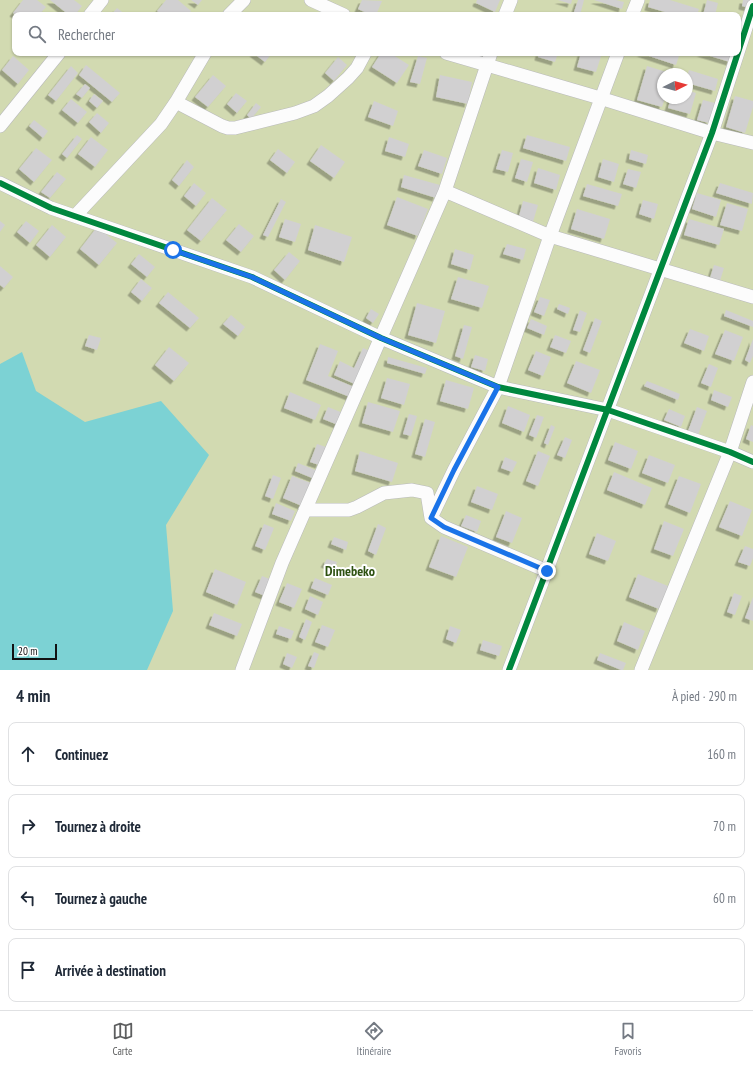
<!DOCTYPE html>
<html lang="fr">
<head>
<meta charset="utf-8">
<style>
  body { margin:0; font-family:"PT Sans Narrow",sans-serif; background:#f2f2f3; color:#1f2937 }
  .compass { position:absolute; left:657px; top:68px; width:36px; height:36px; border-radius:50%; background:#fff; box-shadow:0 1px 3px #0004; rotate:85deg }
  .scale { position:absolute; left:12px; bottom:10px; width:45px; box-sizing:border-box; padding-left:4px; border:2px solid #111213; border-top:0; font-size:11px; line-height:14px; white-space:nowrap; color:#111213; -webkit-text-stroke:3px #fff; paint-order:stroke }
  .stop { position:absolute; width:12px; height:12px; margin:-9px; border:3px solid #1a73e8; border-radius:50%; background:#fff }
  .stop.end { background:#1a73e8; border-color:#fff; box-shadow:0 1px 4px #0008 }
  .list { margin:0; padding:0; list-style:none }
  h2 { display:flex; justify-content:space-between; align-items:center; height:52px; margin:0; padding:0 16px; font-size:17px }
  h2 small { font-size:13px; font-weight:400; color:#747a83 }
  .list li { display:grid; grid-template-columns:26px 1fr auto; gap:12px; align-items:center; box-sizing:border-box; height:64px; margin:0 8px 8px; padding:0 8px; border:1px solid #e0e1e3; border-radius:8px }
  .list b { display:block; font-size:15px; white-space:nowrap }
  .list em { font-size:13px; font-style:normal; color:#747a83 }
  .icon { flex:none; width:22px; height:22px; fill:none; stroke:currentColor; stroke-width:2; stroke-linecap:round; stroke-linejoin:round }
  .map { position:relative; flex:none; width:753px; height:670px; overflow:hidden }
  .search { position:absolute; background:#fff; box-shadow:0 1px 3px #0004; left:12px; right:12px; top:12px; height:44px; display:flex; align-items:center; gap:10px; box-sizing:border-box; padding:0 14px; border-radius:8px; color:#747a83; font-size:15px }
  .sheet { height:340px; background:#fff }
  nav { display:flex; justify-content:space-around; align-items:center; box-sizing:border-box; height:56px; border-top:1px solid #e0e1e3; background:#fff; font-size:11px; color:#747a83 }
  nav a { display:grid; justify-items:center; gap:2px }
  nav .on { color:#5d5e5f }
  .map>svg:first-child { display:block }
  .green { fill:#d2dab1; fill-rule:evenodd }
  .water { fill:#7cd2d4 }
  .building { fill:#d1d0d1; filter:url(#shadow) }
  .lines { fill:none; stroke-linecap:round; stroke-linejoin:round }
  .street-casing { stroke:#b9babb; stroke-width:14 }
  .street { stroke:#fcfcfc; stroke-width:13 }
  .cycleway-casing { stroke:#fff; stroke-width:8 }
  .cycleway { stroke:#00873e; stroke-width:6 }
  .route { stroke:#1a73e8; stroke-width:5 }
  .labels { text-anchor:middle; stroke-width:4; stroke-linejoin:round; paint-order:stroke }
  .district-label { font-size:14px; font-weight:bold; fill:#2e5111; stroke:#fff }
</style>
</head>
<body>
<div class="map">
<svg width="753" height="670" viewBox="0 0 753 670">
  <defs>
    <filter id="shadow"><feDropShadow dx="-3.5" dy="3.5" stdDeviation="0" flood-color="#0004"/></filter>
  </defs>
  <rect width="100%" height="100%" fill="#e9eaeb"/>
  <path class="green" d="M0,0H753V670H0ZM15,15H738V53H15ZM663,74H687V98H663Z"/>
  <path class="water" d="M22,352L36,391L85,422L161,401L209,455L166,525L173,611L147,670H0V364Z"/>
  <path class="building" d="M23,0H37L46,7L39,15H16L13,13Z
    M50,0H74L82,6L75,15H69Z
    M166,0H178L191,11L188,15H163L157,11Z
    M191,0H202L198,5Z
    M362,0L382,1L376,15H371L358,9Z
    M477,0H500L495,12L476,3Z
    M558,0H572L571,4Z
    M578,0H584L580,15H573Z
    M594,0H616L624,2L622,9Z
    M650,0H670L699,9L697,15H675L648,7Z
    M707,0L718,3L715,15H703Z
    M743,0H751L749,8L742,6Z
    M117,8L126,15H111Z
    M253,53H272L265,62Z
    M381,53H390L409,65L397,83L372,67Z
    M539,53H558L555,62L538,57Z
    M581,53H602L596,72L577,67Z
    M640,53H680L676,65Z
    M700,53H733L730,62Z
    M13,56L29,70L18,84L2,70Z
    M418,56L427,58L420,84L410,82Z
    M338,57L347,65L334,81L325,73Z
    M86,65L120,93L112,102L79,75Z
    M71,66L78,73L56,101L48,95Z
    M647,66L673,74H663V98H665L662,107L637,100Z
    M689,70L718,79L715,91L687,83V76Z
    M213,75L226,86L208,107L195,97Z
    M440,75L472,82L468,104L436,97Z
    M85,84L90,88L82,98L76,94Z
    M687,90L696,93L690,114L668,108L671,98H687Z
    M236,93L247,101L237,113L227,104Z
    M94,94L103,101L97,108L89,101Z
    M735,96L753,101V107L745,133L726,127Z
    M71,99L87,112L78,123L62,110Z
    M703,100L715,103L709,123L697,120Z
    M374,101L398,111L393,126L368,117Z
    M256,103L261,107L251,119L247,115Z
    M97,113L109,123L101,133L89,122Z
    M34,120L48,131L43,138L29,126Z
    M77,135L82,139L67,158L62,154Z
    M527,135L570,147L566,161L523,148Z
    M91,137L108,150L95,167L78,154Z
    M389,137L409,144L405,157L385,151Z
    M321,145L345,162L334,178L310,161Z
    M36,148L52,160L34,182L19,169Z
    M278,149L295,162L287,173L270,160Z
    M424,150L447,158L442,174L418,166Z
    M502,150L513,153L508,172L496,169Z
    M631,150L648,155L646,164L629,159Z
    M521,159L533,162L527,182L515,178Z
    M603,159L619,164L614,182L598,177Z
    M187,160L194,167L179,186L172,180Z
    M538,168L560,175L556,190L534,183Z
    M628,169L641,172L636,188L623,184Z
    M57,172L66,179L50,198L41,192Z
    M404,175L440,185L436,198L401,187Z
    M194,183L206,193L196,206L184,196Z
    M720,183L753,193L752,204L716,193Z
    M587,184L622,194L618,206L583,196Z
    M697,193L721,200L716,217L692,209Z
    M397,197L428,209L418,236L387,225Z
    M212,198L227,210L201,241L187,230Z
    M281,199L286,202L268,237L263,235Z
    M643,200L658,204L654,219L639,214Z
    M523,201L538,205L532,225L518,220Z
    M727,203L748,209L742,231L720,225Z
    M577,209L610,219L604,239L571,229Z
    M285,219L301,224L295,242L279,237Z
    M689,219L724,229L719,245L684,235Z
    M0,221L5,225L0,232Z
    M26,221L39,231L30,243L17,232Z
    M239,224L254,236L241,252L226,240Z
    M52,225L66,237L50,257L36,245Z
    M315,225L352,237L344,262L308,250Z
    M97,227L117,243L99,265L80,249Z
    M507,244L526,249L523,260L503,254Z
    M455,249L474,255L470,270L451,264Z
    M289,252L300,261L285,280L274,270Z
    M139,254L155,267L147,277L131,264Z
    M714,265L724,268L719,284L709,281Z
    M0,266L13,277L4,288L0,285Z
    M458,277L489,286L482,308L451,299Z
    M141,279L152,288L142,301L131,292Z
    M168,292L199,318L190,328L159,303Z
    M540,297L550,300L544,316L534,312Z
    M417,303L445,311L436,343L408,335Z
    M559,304L570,308L568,314L557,309Z
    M371,309L379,314L373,323L366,318Z
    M580,310L587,313L580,332L573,330Z
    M726,310L753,321V327L724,316Z
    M231,315L245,327L238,336L223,324Z
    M595,318L602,321L590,353L583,350Z
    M531,319L547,326L544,335L527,328Z
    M464,325L472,327L463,359L455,356Z
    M690,329L709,336L704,351L684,343Z
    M725,330L743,337L734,361L715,354Z
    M89,335L101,338L97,350L85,346Z
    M555,335L571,341L566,353L550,347Z
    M753,339V356L750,363L745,360Z
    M320,344L338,351L328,376L354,387L350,397L306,380Z
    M169,347L189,363L174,381L155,365Z
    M363,348L372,352L357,385L334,375L340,361L354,368Z
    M536,351L551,357L543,376L528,370Z
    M475,355L488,359L485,371L471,367Z
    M388,357L427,368L425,374L387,363Z
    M576,361L600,370L591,393L567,383Z
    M709,364L718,368L711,387L701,383Z
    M387,378L410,384L404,405L381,398Z
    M446,380L474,388L468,409L440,401Z
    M647,381L680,394L678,400L644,386Z
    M714,390L732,397L728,407L711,400Z
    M290,392L321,405L315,420L284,408Z
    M368,402L400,411L393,432L362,423Z
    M508,406L530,415L524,432L502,423Z
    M328,407L343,413L338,425L323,419Z
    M697,407L707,411L698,435L688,431Z
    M669,409L685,416L681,427L664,420Z
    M409,414L417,416L411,436L403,434Z
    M537,415L544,417L536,438L529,435Z
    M425,419L435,422L425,457L415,454Z
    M551,425L555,427L548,445L544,443Z
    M751,425L753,426V442L746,439Z
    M565,437L572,440L565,458L557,455Z
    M615,442L638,451L631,469L608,460Z
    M317,444L326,447L319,465L310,462Z
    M360,451L398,463L392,482L355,471Z
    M538,451L550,456L538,486L526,481Z
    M649,455L675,465L668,483L642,473Z
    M505,457L517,462L512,472L501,468Z
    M298,463L320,472L317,480L295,471Z
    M614,472L652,488L645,505L607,490Z
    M273,475L281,478L273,499L265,496Z
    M292,476L311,483L302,506L283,498Z
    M679,476L701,484L690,513L668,504Z
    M477,486L498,494L492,510L471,502Z
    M730,501L752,510L742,536L719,527Z
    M276,503L295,511L291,521L272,514Z
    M506,511L522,518L512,543L496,537Z
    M466,515L481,521L477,532L461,526Z
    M664,521L684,529L673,556L654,549Z
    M264,524L274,528L265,550L255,546Z
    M378,524L386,528L376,555L368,551Z
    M597,533L616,541L608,561L589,554Z
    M441,536L468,547L456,577L429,567Z
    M334,537L348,542L346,550L331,544Z
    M745,546L753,549V558L750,566L738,562Z
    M327,559L337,562L335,568L324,564Z
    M215,569L246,582L237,605L206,592Z
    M638,574L668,586L659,609L629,597Z
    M262,576L272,580L265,596L255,592Z
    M315,578L332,585L328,595L311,588Z
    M287,583L302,589L294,608L279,602Z
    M734,593L742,596L735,615L727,612Z
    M310,596L323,602L318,615L305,609Z
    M753,597V621L745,618Z
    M214,613L242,624L237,636L209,625Z
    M306,619L312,622L305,640L299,637Z
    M624,622L645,631L638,650L617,641Z
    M322,625L335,630L328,647L315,642Z
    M279,626L294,631L291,639L276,634Z
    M450,626L461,630L456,643L446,639Z
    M483,640L502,646L499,656L480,650Z
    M314,652L319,654L314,668L308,666Z
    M287,653L297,657L292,668L283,664Z
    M600,653L626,663L623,670H621L597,660Z"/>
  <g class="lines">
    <defs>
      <path id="street" d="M311,0L344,15
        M90,15L102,0
        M229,15L244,0
        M505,15L511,0
        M632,15L638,0
        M446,53L600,98L712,133L753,143
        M176,102L222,126L228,128H235L295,113L314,106L328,96L348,78L357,68L365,53
        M0,126L59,53
        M0,183L51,208L252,277L381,338L498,387L608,410L730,452L753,462
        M445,191L550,236L753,297
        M75,216L161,124L176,102L205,53
        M305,510H349L357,507L384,493L412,490L427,493L431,518L444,527L547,571
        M431,518L454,470L498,387L550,236L618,53
        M242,670L282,563L445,191L491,53
        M509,670L712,133L753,6
        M641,670L730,452L753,382"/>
    </defs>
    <use href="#street" class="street-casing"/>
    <use href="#street" class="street"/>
    <defs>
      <path id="cycleway" d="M0,183L51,208L252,277L381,338L498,387L608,410L730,452L753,462
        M509,670L712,133L753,6"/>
    </defs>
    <use href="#cycleway" class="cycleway-casing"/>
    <use href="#cycleway" class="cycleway"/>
  </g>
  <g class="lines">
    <path class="route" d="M173,250L252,277L381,338L498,387L454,470L431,518L444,527L547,571"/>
  </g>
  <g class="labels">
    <g class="district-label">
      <text x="350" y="576">Dimebeko</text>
    </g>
  </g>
</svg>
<svg class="compass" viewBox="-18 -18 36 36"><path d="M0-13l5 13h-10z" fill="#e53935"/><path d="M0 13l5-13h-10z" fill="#747a83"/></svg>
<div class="scale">20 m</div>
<div class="stop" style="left:173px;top:250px"></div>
<div class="stop end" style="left:547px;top:571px"></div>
<div class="search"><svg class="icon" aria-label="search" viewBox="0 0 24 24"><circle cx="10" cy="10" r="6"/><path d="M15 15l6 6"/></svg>Rechercher</div>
</div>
<section class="sheet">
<h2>4 min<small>À pied · 290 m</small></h2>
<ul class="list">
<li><svg class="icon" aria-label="ahead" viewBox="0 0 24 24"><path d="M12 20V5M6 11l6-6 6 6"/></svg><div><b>Continuez</b></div><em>160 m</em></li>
<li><svg class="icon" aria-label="right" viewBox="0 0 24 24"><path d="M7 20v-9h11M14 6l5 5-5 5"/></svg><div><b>Tournez à droite</b></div><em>70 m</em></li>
<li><svg class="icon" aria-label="left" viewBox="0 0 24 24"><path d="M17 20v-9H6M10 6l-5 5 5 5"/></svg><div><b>Tournez à gauche</b></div><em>60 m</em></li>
<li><svg class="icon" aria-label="arrive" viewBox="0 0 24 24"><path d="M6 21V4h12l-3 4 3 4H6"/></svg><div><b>Arrivée à destination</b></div></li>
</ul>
</section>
<nav>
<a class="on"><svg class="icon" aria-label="map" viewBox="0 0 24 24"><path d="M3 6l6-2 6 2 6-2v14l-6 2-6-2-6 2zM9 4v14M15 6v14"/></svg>Carte</a>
<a><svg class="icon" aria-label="directions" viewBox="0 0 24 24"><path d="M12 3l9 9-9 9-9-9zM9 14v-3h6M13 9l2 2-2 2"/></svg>Itinéraire</a>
<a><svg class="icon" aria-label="saved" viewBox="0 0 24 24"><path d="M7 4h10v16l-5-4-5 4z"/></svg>Favoris</a>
</nav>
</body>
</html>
